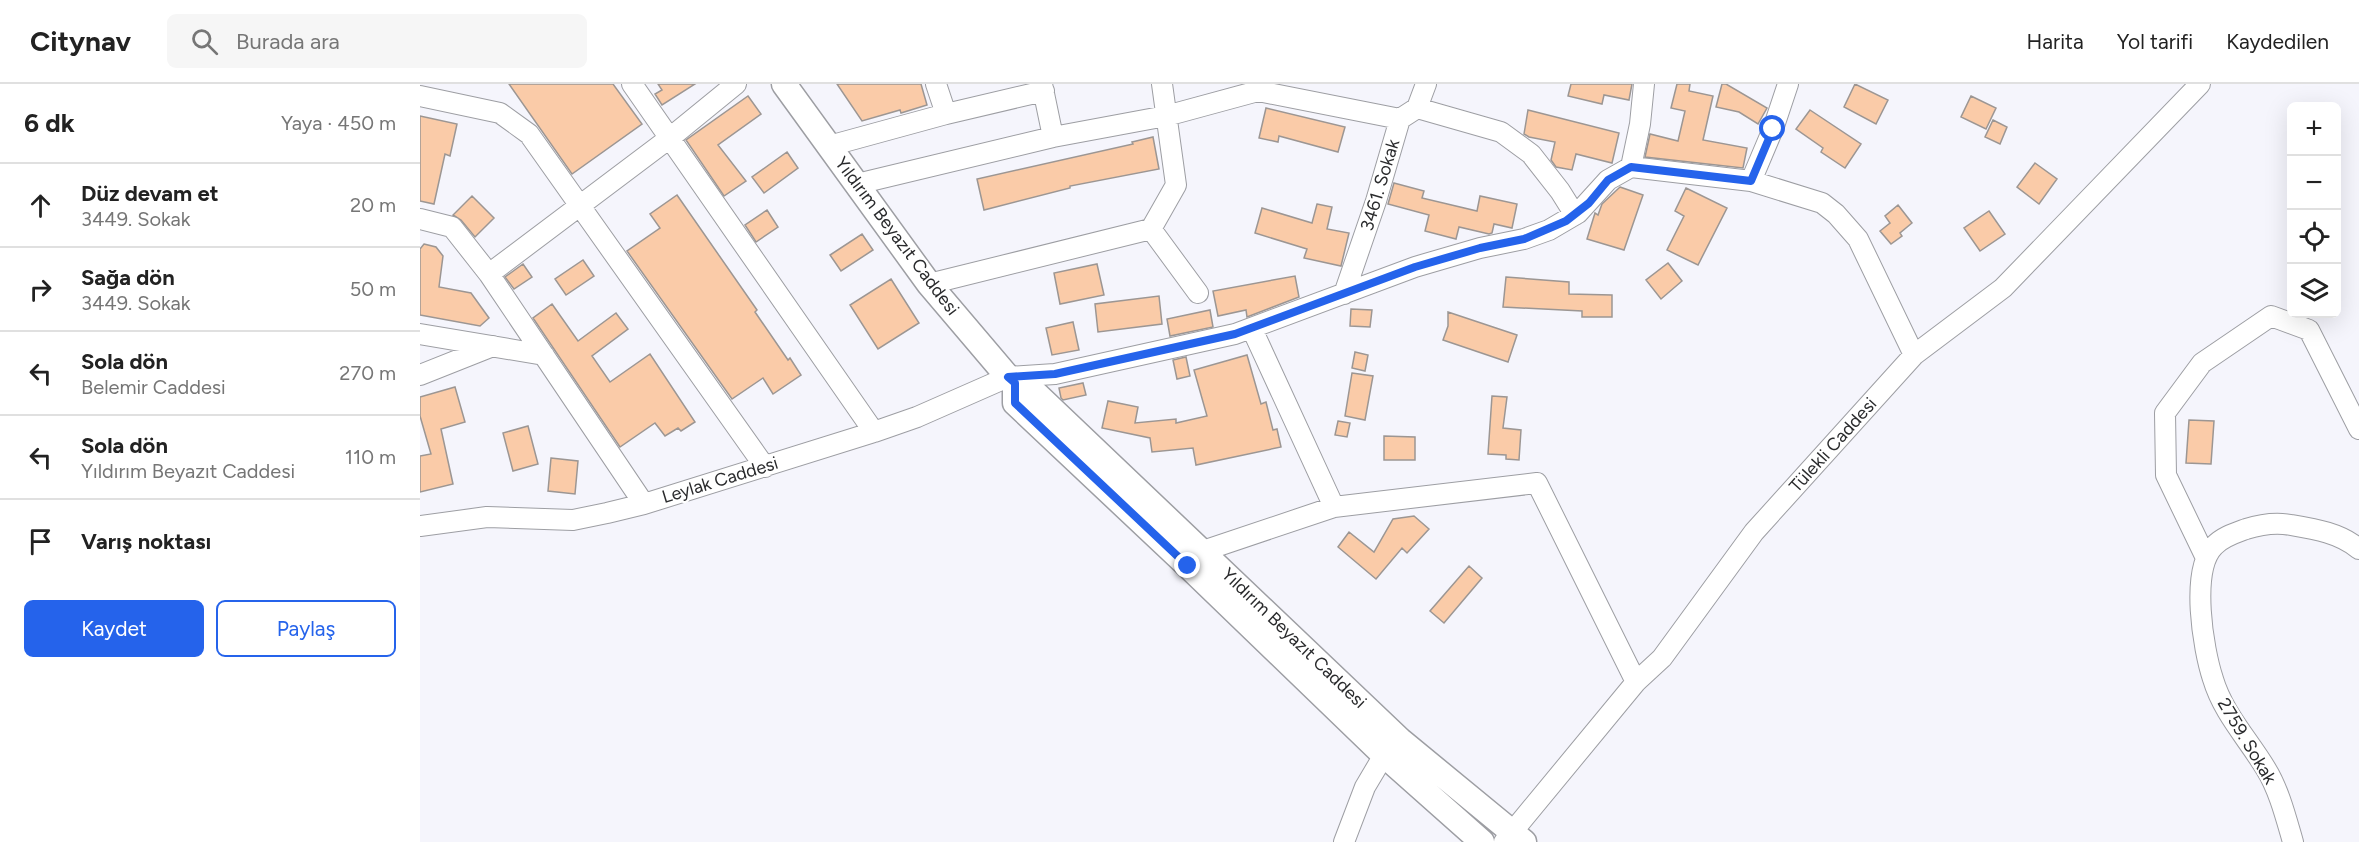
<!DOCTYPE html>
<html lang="tr">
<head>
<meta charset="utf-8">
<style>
  body { margin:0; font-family:Figtree,sans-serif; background:#f6f6f6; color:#222 }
  .controls { position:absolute; right:18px; top:18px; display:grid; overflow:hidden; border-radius:9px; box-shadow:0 6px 24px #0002 }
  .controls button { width:54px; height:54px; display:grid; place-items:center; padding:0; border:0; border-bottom:2px solid #e0e0e0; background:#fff; color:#222; font:30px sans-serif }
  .stop { position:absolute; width:18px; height:18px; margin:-14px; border:4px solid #2563eb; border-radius:50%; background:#fff }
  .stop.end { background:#2563eb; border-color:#fff; box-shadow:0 2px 6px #0008 }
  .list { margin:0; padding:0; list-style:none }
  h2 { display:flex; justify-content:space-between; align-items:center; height:78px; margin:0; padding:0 24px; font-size:26px }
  h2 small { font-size:20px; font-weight:400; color:#767676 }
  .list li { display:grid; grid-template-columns:39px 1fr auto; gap:18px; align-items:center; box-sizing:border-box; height:84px; padding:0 24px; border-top:2px solid #e0e0e0 }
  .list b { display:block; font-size:22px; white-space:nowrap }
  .list p { margin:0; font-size:20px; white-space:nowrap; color:#767676 }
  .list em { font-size:20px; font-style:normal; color:#767676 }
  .actions { display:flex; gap:12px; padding:18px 24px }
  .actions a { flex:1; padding:14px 0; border:2px solid #2563eb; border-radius:9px; text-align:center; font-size:21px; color:#2563eb }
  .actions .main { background:#2563eb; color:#fff }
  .icon { flex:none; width:33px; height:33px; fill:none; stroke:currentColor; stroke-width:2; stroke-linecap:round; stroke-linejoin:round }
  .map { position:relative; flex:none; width:1939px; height:758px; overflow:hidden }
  header { display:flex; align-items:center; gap:36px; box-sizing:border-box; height:84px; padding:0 30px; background:#fff; border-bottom:2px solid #e0e0e0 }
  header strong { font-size:28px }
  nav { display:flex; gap:33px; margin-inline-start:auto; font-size:21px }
  .search { width:420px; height:54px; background:#f6f6f6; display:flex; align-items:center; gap:15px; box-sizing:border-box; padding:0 21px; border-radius:9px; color:#767676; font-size:22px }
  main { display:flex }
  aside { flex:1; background:#fff }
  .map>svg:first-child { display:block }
  .building { fill:#facba8; stroke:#9c9693; stroke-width:1.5 }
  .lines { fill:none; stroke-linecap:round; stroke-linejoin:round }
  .minor-casing { stroke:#9d9ea3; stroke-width:22 }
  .major-casing { stroke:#9d9ea3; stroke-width:27 }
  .minor { stroke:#fff; stroke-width:20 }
  .major { stroke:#fff; stroke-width:24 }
  .route { stroke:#2563eb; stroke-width:8 }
  .labels { text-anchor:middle; stroke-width:4.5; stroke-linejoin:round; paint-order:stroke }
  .street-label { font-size:18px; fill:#2a2b2d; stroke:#fff }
</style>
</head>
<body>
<header>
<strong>Citynav</strong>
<div class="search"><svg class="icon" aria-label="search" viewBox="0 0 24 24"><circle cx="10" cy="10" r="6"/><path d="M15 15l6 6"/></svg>Burada ara</div>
<nav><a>Harita</a><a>Yol tarifi</a><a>Kaydedilen</a></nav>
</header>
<main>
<aside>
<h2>6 dk<small>Yaya · 450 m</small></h2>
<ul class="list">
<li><svg class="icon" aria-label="ahead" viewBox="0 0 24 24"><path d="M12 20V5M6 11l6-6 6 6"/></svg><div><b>Düz devam et</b><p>3449. Sokak</p></div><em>20 m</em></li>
<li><svg class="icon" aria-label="right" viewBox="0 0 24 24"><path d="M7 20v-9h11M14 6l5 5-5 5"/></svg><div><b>Sağa dön</b><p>3449. Sokak</p></div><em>50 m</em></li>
<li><svg class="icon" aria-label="left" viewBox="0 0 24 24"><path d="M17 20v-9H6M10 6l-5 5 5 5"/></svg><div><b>Sola dön</b><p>Belemir Caddesi</p></div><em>270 m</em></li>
<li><svg class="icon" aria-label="left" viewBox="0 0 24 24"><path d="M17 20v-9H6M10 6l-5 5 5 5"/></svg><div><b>Sola dön</b><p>Yıldırım Beyazıt Caddesi</p></div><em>110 m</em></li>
<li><svg class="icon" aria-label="arrive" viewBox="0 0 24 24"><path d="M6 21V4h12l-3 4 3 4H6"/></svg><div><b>Varış noktası</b></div></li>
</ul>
<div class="actions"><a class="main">Kaydet</a><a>Paylaş</a></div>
</aside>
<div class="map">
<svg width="1939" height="758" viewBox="0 0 1939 758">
  <rect width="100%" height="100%" fill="#f5f5fc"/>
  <path class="building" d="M89,0H193L222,40L152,90Z
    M238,0H275L242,21L235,10L242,6Z
    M417,0H501L507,21L481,29L480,26L442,37Z
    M1151,0H1212L1209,16L1184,11L1182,20L1148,12Z
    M1257,0H1270L1269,7L1293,12L1283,56L1327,64L1323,84L1225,73L1230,50L1258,57L1265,27L1251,24Z
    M1302,0H1306L1347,24L1338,40L1319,28L1296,23Z
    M1435,0L1468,16L1456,40L1424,23Z
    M328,12L341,30L298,61L326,97L304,112L266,56Z
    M1551,12L1576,24L1566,45L1541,33Z
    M846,24L925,43L918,68L859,52L858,58L839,54Z
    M1108,26L1199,49L1192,79L1156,70L1152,86L1136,83L1131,76L1135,58L1109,53L1104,50Z
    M1390,26L1441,60L1425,84L1401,68L1403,64L1376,45Z
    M0,32L37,40L30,72L25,70L14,120L0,117Z
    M1573,36L1587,43L1580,60L1565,53Z
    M733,53L739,85L650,102V104L564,126L557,95L713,60L712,58Z
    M367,68L378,84L344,109L332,93Z
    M1615,79L1637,95L1619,120L1597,103Z
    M974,99L1004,107L1002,114L1057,127L1060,112L1097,120L1092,144L1074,140L1072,149L1069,150L1039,143L1036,155L1005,147L1009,131L968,120Z
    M1200,103L1223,111L1204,166L1167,155L1175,129L1178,131L1182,120Z
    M1266,104L1307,124L1278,181L1247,166L1264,132L1255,127Z
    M257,111L337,226L335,228L368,276L370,274L381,291L353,310L343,294L312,315L207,167L240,144L230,130Z
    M52,112L74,134L55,153L41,136L33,131Z
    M897,120L912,123L907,145L929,149L921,182L884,174L887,165L835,149L842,124L892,139Z
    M1478,121L1492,139L1480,149L1482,152L1471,160L1460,147L1470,139L1465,132Z
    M347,126L358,143L336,158L325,141Z
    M1569,127L1585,150L1560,167L1544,144Z
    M442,150L453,166L421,187L410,171Z
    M4,160L16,163L23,172L19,203L51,209L69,234L60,242L0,231V165Z
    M163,176L174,192L146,211L135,195Z
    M1248,179L1262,197L1241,215L1226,196Z
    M103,180L112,193L94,205L85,193Z
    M677,180L684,211L640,220L634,189Z
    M875,192L879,213L827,233L826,226L798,232L793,207Z
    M1086,193L1149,198V210L1192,211V233H1162V227L1083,223Z
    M471,195L499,239L458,265L430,221Z
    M739,212L742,240L678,248L675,220Z
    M132,220L158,257L196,229L208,245L172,272L190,298L230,270L275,338L261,347L258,344L245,352L235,339L200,363L113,234Z
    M931,225L952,226L950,243L930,242Z
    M790,226L793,243L750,252L747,235Z
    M1028,228L1097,251L1088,278L1023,256L1028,242Z
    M653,238L659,266L632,271L626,244Z
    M935,268L948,271L945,287L932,284Z
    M827,271L841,320L846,318L853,346L857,345L861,363L776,381L773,364L732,368L730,354L682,344L688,317L718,323L715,339L756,335V339L787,332L774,286Z
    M766,273L770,292L757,295L753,276Z
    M932,289L953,292L945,336L925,332Z
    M663,299L666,311L643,316L641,314L639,304Z
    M35,303L45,338L21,345L33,400L0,408V372L11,370L0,332V313Z
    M1072,312L1087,313L1083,344L1101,346L1099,376L1086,375V371L1068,370Z
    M1769,336L1794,337L1791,380L1766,379Z
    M918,337L930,339L927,353L915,351Z
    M108,342L118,380L93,387L83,349Z
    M964,352L995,353V376H964Z
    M131,374L158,377L155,410L128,407Z
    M994,432L1009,445L987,469L982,464L956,495L918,463L929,448L954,468L973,435Z
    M1049,482L1062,494L1024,539L1010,527Z"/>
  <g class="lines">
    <defs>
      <path id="minor" d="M212,0L454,348
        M516,0L526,30
        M622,0L633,53
        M0,12L80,29L109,50L345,383
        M997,24L1081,48L1111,70L1140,107L1155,131
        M409,62L526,30L624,7
        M1211,83L1331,97L1402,119L1416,130L1438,155L1494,271
        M1331,97L1353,45L1368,0
        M437,100L633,53L746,32L838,7L980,35
        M0,135L32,143L69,190L224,420
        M731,145L756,101L742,0
        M69,190L251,53L316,0
        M509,200L731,145L778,209
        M924,210L956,117L980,35L997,24L1006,0
        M832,245L914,423
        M0,250L124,271
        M0,291L73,262
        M0,442L67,433L153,436L187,429L224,420L454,348L497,333L588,293L635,290L815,250L995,183L1060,164L1104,155L1129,146L1158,129L1188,96L1211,83L1220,40L1224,0
        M783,467L914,423L1117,399L1216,598
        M1786,474L1746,391L1745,329L1782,279L1851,232L1889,246L1939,345
        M924,758L945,703L964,671
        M1084,758L1216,598L1242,574L1334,448L1494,271L1583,204L1780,0
        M1873,758C1866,734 1859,706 1846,685C1828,655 1803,629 1793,595C1783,565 1770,486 1794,462C1802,453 1815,449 1826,445C1842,440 1855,438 1871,441C1895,445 1920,449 1939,465"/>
      <path id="major" d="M364,0L509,200L588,293L595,299L612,306L980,656L1104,758
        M595,299V319L768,482L964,671L1062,758"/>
    </defs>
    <use href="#minor" class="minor-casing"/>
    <use href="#major" class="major-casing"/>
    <use href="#minor" class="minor"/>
    <use href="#major" class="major"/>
  </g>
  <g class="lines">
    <path class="route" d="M768,482L595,319V299L588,293L635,290L815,250L995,183L1060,164L1104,155L1146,137L1169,119L1188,96L1211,83L1331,97L1353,45"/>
  </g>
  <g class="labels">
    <g class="street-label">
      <text transform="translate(960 101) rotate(-73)" y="6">3461. Sokak</text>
      <text transform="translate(477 152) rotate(53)" y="6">Yıldırım Beyazıt Caddesi</text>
      <text transform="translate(1413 361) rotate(-48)" y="6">Tülekli Caddesi</text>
      <text transform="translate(300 396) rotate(-17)" y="6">Leylak Caddesi</text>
      <text transform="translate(874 554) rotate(44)" y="6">Yıldırım Beyazıt Caddesi</text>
      <text transform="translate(1827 657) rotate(59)" y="6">2759. Sokak</text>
    </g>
  </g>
</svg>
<div class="controls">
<button>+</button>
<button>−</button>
<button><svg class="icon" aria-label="locate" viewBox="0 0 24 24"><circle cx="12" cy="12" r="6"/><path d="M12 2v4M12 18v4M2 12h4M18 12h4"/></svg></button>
<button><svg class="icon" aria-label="layers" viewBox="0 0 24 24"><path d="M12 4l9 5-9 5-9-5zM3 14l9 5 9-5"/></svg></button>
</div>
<div class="stop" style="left:1353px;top:45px"></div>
<div class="stop end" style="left:768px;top:482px"></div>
</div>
</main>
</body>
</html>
